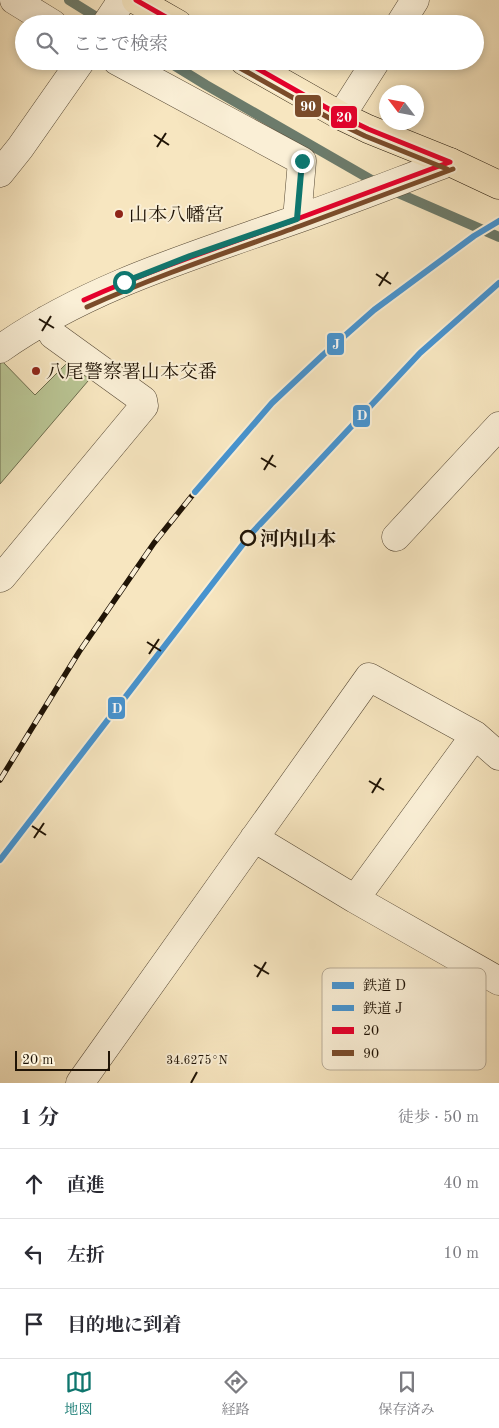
<!DOCTYPE html>
<html lang="ja">
<head>
<meta charset="utf-8">
<style>
  body { margin:0; font-family:"Old Standard TT","Noto Serif JP",serif; background:#f7f7f7; color:#2b2b33 }
  .compass { position:absolute; left:379px; top:85px; width:45px; height:45px; border-radius:50%; background:#fff; box-shadow:0 2px 8px #0003; rotate:302deg }
  .scale { position:absolute; left:15px; bottom:12px; width:95px; box-sizing:border-box; padding-left:5px; border:2px solid #201406; border-top:0; font-size:14px; line-height:18px; white-space:nowrap; color:#201406; -webkit-text-stroke:4px #faefd6; paint-order:stroke }
  .stop { position:absolute; width:15px; height:15px; margin:-11px; border:4px solid #0f766e; border-radius:50%; background:#fff }
  .stop.end { background:#0f766e; border-color:#fff; box-shadow:0 1px 5px #0008 }
  .list { margin:0; padding:0; list-style:none }
  h2 { display:flex; justify-content:space-between; align-items:center; height:65px; margin:0; padding:0 20px; font-size:21px }
  h2 small { font-size:16px; font-weight:400; color:#7c7c81 }
  .list li { display:grid; grid-template-columns:32px 1fr auto; gap:15px; align-items:center; box-sizing:border-box; height:70px; padding:0 20px; border-top:1px solid #e1e1e2 }
  .list b { display:block; font-size:19px; white-space:nowrap }
  .list em { font-size:16px; font-style:normal; color:#7c7c81 }
  .icon { flex:none; width:28px; height:28px; fill:none; stroke:currentColor; stroke-width:2; stroke-linecap:round; stroke-linejoin:round }
  .map { position:relative; flex:none; width:499px; height:1083px; overflow:hidden }
  .search { position:absolute; background:#fff; box-shadow:0 2px 8px #0003; left:15px; right:15px; top:15px; height:55px; display:flex; align-items:center; gap:12px; box-sizing:border-box; padding:0 18px; border-radius:28px; color:#7c7c81; font-size:19px }
  .sheet { height:275px; background:#fff }
  nav { display:flex; justify-content:space-around; align-items:center; box-sizing:border-box; height:70px; border-top:1px solid #e1e1e2; background:#fff; font-size:14px; color:#7c7c81 }
  nav a { display:grid; justify-items:center; gap:2px }
  nav .on { color:#0f766e }
  .map>svg:first-child { display:block }
  .green { fill:#bac695; stroke:#6d6d4e }
  .lines { fill:none; stroke-linecap:round; stroke-linejoin:round }
  .stream { stroke:#6c7b6b; stroke-width:10 }
  .minor-casing { stroke:#564834; stroke-width:29 }
  .major-casing { stroke:#201406; stroke-width:29 }
  .minor { stroke:#faefd6; stroke-width:28 }
  .major { stroke:#f7e6c0; stroke-width:28 }
  .rail-casing { stroke:#201406; stroke-width:5.5 }
  .rail { stroke:#faefd6; stroke-width:4; stroke-dasharray:11; stroke-linecap:butt }
  .bus-1-casing { stroke:#faefd6; stroke-width:9 }
  .bus-2-casing { stroke:#faefd6; stroke-width:9 }
  .bus-1 { stroke:#e4002b; stroke-width:5 }
  .bus-2 { stroke:#7a4b2a; stroke-width:5 }
  .rail-1-casing { stroke:#faefd6; stroke-width:10 }
  .rail-2-casing { stroke:#faefd6; stroke-width:10 }
  .rail-1 { stroke:#4694d1; stroke-width:6 }
  .rail-2 { stroke:#4694d1; stroke-width:6 }
  .route { stroke:#0f766e; stroke-width:6 }
  .ticks { fill:none; stroke:#201406; stroke-width:2 }
  .poi-dot { fill:#8f2418; stroke:#faefd6; stroke-width:2 }
  .stop-dot { fill:#faefd6; stroke:#201406; stroke-width:2.5 }
  .labels { text-anchor:middle; stroke-width:4; stroke-linejoin:round; paint-order:stroke }
  .poi-label { font-size:19px; fill:#201406; stroke:#faefd6; text-anchor:start }
  .stop-label { font-size:19px; font-weight:bold; fill:#201406; stroke:#faefd6; text-anchor:start }
  .key { fill:#faefd6; stroke:#b9ad98; stroke-width:1 }
  .key-label { font-size:14px; fill:#201406 }
  .ticks-label { font-size:12px; text-anchor:middle; fill:#201406; stroke:#faefd6; stroke-width:4; stroke-linejoin:round; paint-order:stroke }
  .line-badge { stroke:#faefd6; stroke-width:2 }
  .badge-label { font-size:14px; text-anchor:middle; font-weight:bold; fill:#fff }
</style>
</head>
<body>
<div class="map">
<svg width="499" height="1083" viewBox="0 0 499 1083">
  <rect width="100%" height="100%" fill="#f7e6c0"/>
  <filter id="stains"><feTurbulence type="fractalNoise" baseFrequency=".004" numOctaves="4"/><feColorMatrix values="0 0 0 0 .2 0 0 0 0 .09 0 0 0 0 .02 0 0 0 .5 -.17"/></filter>
  <radialGradient id="worn" r=".72"><stop offset=".6" stop-color="#630" stop-opacity="0"/><stop offset="1" stop-color="#630" stop-opacity=".3"/></radialGradient>
  <path class="green" d="M1,360L35,395L69,361L94,374L0,484V361Z"/>
  <g class="lines">
    <path class="stream" d="M69,0L106,23
      M167,61L206,85L382,186L499,237"/>
    <defs>
      <path id="minor" d="M14,0L53,24
        M106,24L122,0
        M400,24L415,0
        M117,61L302,161L297,219
        M341,116L376,61
        M0,173L20,148L81,61
        M0,349C85,289 186,258 283,224C339,205 394,183 450,162
        M396,537L499,426
        M0,578L2,577L144,406L143,400L53,335L46,320
        M254,838L355,899L499,981
        M355,899L475,735
        M80,1083L369,677L475,735L499,756"/>
      <path id="major" d="M136,0L178,24
        M244,61L341,116L368,129L450,162L499,185"/>
    </defs>
    <use href="#minor" class="minor-casing"/>
    <use href="#major" class="major-casing"/>
    <use href="#minor" class="minor"/>
    <use href="#major" class="major"/>
    <defs>
      <path id="rail" d="M0,780L79,652L154,543L195,492"/>
    </defs>
    <use href="#rail" class="rail-casing"/>
    <use href="#rail" class="rail"/>
    <defs>
      <path id="bus-1" d="M136,0L178,24
        M244,61L341,116L368,129L450,162
        M84,300C153,269 225,245 297,219C348,200 399,181 450,162"/>
      <path id="bus-2" d="M240,68L338,123L365,136L447,169
        M87,307C156,276 228,252 300,226C351,207 402,188 453,169"/>
    </defs>
    <use href="#bus-1" class="bus-1-casing"/>
    <use href="#bus-2" class="bus-2-casing"/>
    <use href="#bus-1" class="bus-1"/>
    <use href="#bus-2" class="bus-2"/>
    <defs>
      <path id="rail-1" d="M0,860L250,535L420,353L499,283"/>
      <path id="rail-2" d="M195,492L272,403L323,355L374,310L474,236L499,221"/>
    </defs>
    <use href="#rail-1" class="rail-1-casing"/>
    <use href="#rail-2" class="rail-2-casing"/>
    <use href="#rail-1" class="rail-1"/>
    <use href="#rail-2" class="rail-2"/>
  </g>
  <g class="lines">
    <path class="route" d="M124,282L190,256L297,219L302,161"/>
  </g>
  <path class="ticks" d="M154,135L169,145M157,147L166,133M376,274L391,284M379,286L388,272M39,319L54,328M42,331L51,316M261,458L276,467M264,470L273,455M147,642L161,651M149,654L159,639M369,781L384,790M372,793L381,778M32,826L46,835M34,838L44,823M254,965L269,974M257,977L266,962M191,1083L197,1072"/>
  <g class="poi-dot">
    <circle cx="119" cy="214" r="5"/>
    <circle cx="36" cy="371" r="5"/>
  </g>
  <circle class="stop-dot" cx="248" cy="538" r="7"/>
  <g class="labels">
    <g class="poi-label">
      <text x="129" y="221">山本八幡宮</text>
      <text x="46" y="378">八尾警察署山本交番</text>
    </g>
    <g class="stop-label">
      <text x="260" y="545">河内山本</text>
    </g>
  </g>
  <rect x="322" y="968" width="164" height="102" rx="8" class="key"/>
  <rect x="332" y="982" width="22" height="7" fill="#4694d1"/>
  <rect x="332" y="1005" width="22" height="6" fill="#4694d1"/>
  <rect x="332" y="1027" width="22" height="7" fill="#e4002b"/>
  <rect x="332" y="1050" width="22" height="6" fill="#7a4b2a"/>
  <g class="key-label">
    <text x="363" y="990">鉄道 D</text>
    <text x="363" y="1013">鉄道 J</text>
    <text x="363" y="1035">20</text>
    <text x="363" y="1058">90</text>
  </g>
  <g class="ticks-label">
    <text x="197" y="1064">34.6275°N</text>
  </g>
  <g class="line-badge">
    <rect x="294" y="94" width="28" height="24" rx="5" fill="#7a4b2a"/>
    <rect x="330" y="105" width="28" height="24" rx="5" fill="#e4002b"/>
    <rect x="326" y="332" width="19" height="24" rx="5" fill="#4694d1"/>
    <rect x="352" y="404" width="19" height="24" rx="5" fill="#4694d1"/>
    <rect x="107" y="696" width="19" height="24" rx="5" fill="#4694d1"/>
  </g>
  <g class="badge-label">
    <text x="308" y="111">90</text>
    <text x="344" y="122">20</text>
    <text x="336" y="349">J</text>
    <text x="362" y="420">D</text>
    <text x="117" y="713">D</text>
  </g>
  <rect width="100%" height="100%" filter="url(#stains)"/>
  <rect width="100%" height="100%" fill="url(#worn)"/>
</svg>
<svg class="compass" viewBox="-18 -18 36 36"><path d="M0-13l5 13h-10z" fill="#e53935"/><path d="M0 13l5-13h-10z" fill="#7c7c81"/></svg>
<div class="scale">20 m</div>
<div class="stop" style="left:124px;top:282px"></div>
<div class="stop end" style="left:302px;top:161px"></div>
<div class="search"><svg class="icon" aria-label="search" viewBox="0 0 24 24"><circle cx="10" cy="10" r="6"/><path d="M15 15l6 6"/></svg>ここで検索</div>
</div>
<section class="sheet">
<h2>1 分<small>徒歩 · 50 m</small></h2>
<ul class="list">
<li><svg class="icon" aria-label="ahead" viewBox="0 0 24 24"><path d="M12 20V5M6 11l6-6 6 6"/></svg><div><b>直進</b></div><em>40 m</em></li>
<li><svg class="icon" aria-label="left" viewBox="0 0 24 24"><path d="M17 20v-9H6M10 6l-5 5 5 5"/></svg><div><b>左折</b></div><em>10 m</em></li>
<li><svg class="icon" aria-label="arrive" viewBox="0 0 24 24"><path d="M6 21V4h12l-3 4 3 4H6"/></svg><div><b>目的地に到着</b></div></li>
</ul>
</section>
<nav>
<a class="on"><svg class="icon" aria-label="map" viewBox="0 0 24 24"><path d="M3 6l6-2 6 2 6-2v14l-6 2-6-2-6 2zM9 4v14M15 6v14"/></svg>地図</a>
<a><svg class="icon" aria-label="directions" viewBox="0 0 24 24"><path d="M12 3l9 9-9 9-9-9zM9 14v-3h6M13 9l2 2-2 2"/></svg>経路</a>
<a><svg class="icon" aria-label="saved" viewBox="0 0 24 24"><path d="M7 4h10v16l-5-4-5 4z"/></svg>保存済み</a>
</nav>
</body>
</html>
